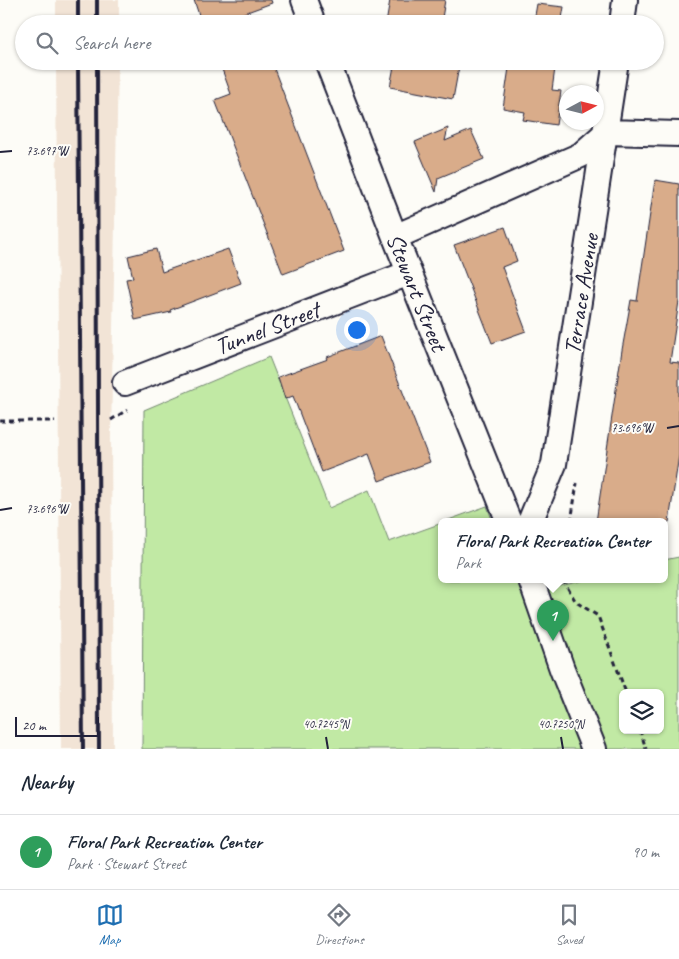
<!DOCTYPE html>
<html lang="en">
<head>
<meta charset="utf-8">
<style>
  body { margin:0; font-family:Caveat,sans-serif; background:#f6f6f7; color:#1f2937 }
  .controls { position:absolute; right:15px; bottom:15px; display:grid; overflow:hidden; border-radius:8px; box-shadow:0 1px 4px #0004 }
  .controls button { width:45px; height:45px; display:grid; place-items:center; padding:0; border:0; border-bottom:1px solid #e0e1e3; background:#fff; color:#1f2937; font:25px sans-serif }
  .compass { position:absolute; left:559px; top:85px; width:45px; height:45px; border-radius:50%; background:#fff; box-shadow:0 1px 4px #0004; rotate:83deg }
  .scale { position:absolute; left:15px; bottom:12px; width:84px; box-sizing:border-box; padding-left:5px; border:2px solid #22223b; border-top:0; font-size:14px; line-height:18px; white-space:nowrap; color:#22223b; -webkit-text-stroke:4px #fdfcf7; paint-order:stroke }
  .you { position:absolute; left:356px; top:329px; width:18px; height:18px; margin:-12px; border:4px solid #fff; border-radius:50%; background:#1a73e8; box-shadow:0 0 0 8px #1a73e833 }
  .badge { display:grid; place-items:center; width:32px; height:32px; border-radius:50%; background:#1f6fb2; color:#fff; font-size:16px; font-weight:700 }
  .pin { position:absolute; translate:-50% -41px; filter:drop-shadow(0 1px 2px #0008) }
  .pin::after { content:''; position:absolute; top:26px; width:18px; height:15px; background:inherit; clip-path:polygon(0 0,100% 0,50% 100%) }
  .popup { position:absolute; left:438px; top:518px; width:230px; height:65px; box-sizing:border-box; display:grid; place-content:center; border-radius:8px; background:#fff; filter:drop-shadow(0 1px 4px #0005); font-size:16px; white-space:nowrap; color:#747a83 }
  .popup b { font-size:19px; color:#1f2937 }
  .popup::after { content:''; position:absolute; left:50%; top:100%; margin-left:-10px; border:10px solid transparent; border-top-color:#fff }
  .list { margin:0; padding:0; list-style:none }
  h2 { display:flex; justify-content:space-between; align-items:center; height:65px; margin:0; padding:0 20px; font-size:21px }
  h2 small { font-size:16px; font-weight:400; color:#747a83 }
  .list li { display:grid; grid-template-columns:32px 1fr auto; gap:15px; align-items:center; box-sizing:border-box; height:75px; padding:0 20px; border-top:1px solid #e0e1e3 }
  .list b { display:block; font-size:19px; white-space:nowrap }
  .list p { margin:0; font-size:16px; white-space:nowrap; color:#747a83 }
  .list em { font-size:16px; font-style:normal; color:#747a83 }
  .icon { flex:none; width:28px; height:28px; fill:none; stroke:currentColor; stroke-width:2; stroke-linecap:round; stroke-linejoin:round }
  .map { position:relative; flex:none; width:679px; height:749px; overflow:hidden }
  .search { position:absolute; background:#fff; box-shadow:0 1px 4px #0004; left:15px; right:15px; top:15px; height:55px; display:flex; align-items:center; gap:12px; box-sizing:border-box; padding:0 18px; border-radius:28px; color:#747a83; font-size:19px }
  .sheet { height:140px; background:#fff }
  nav { display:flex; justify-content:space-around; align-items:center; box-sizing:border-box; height:70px; border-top:1px solid #e0e1e3; background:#fff; font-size:14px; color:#747a83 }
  nav a { display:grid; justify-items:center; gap:2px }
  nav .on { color:#1f6fb2 }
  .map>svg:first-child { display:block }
  .built { fill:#f2e4d6 }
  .green { fill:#c1e9a4; stroke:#728670; fill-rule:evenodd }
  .building { fill:#d9ac8a; stroke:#22223b }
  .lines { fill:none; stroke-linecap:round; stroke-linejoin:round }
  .street-casing { stroke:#22223b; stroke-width:28 }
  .path { stroke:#22223b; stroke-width:3; stroke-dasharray:5 4; stroke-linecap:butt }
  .street { stroke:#fdfcf7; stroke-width:24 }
  .rail { stroke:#22223b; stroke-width:4 }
  .ticks { fill:none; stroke:#22223b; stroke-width:2 }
  .labels { text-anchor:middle; stroke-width:4; stroke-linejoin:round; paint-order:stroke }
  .street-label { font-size:24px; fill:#22223b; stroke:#fdfcf7 }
  .ticks-label { font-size:12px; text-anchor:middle; fill:#22223b; stroke:#fdfcf7; stroke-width:4; stroke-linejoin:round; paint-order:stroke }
</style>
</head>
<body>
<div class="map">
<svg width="679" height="749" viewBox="0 0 679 749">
  <rect width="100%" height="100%" fill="#fdfcf7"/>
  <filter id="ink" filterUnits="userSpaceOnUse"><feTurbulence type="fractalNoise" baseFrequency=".02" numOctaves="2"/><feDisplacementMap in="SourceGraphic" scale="10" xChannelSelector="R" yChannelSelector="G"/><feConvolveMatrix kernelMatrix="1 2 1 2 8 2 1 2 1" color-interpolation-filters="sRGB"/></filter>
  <g filter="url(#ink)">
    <path class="built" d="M56,0H119V24H56Z
      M56,61H118L111,437L113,749H61Z"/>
    <path class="green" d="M269,357L329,508L369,490L389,542L442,523V580H537L548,589L585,580H664V560L679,557V749H142L144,410ZM623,693H660V730H623Z
      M487,506L493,522H443Z"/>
    <path class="building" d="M194,0H271L272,3L214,24H202Z
      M390,0H445L441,24H386Z
      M537,4L564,7L561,24H501L502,17L534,21Z
      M219,61H271L344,251L283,274L215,100L231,94Z
      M395,61H460L453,99L390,87Z
      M510,61H556L552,90L561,91L556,125L523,120L525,112L503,108Z
      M448,128L445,141L471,130L484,159L438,178L436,192L415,142Z
      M655,180L679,184V301L670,362L679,363V455L669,522H596L622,350L631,300L637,301Z
      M505,227L517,261L502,267L526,331L492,343L454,245Z
      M156,249L162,272L228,249L241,283L170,310L171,312L135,320L126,279L133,278L128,256Z
      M381,336L430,462L379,481L369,454L322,472L293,396L285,399L278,377L328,359L327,357Z"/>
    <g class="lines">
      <defs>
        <path id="street" d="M304,0L313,24
          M622,24L625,0
          M327,61L395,237L509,522
          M395,237L581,155L607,132L679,134
          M125,383L409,273
          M530,522L554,464L616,61
          M531,580L562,669L594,749"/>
      </defs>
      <use href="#street" class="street-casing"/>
      <path class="path" d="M111,420L127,410
        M0,421H55
        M571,522L577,483
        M563,580L576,602L598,616L626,693
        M640,730L646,749"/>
      <use href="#street" class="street"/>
      <path class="rail" d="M78,0V24
        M97,0V24
        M78,61L83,749
        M97,61L99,749"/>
    </g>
  </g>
  <path class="ticks" d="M0,152L12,151M667,428L679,426M0,510L12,508M326,737L328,749M561,737L563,749"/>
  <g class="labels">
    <g class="street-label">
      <text transform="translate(417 292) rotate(68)" y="8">Stewart Street</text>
      <text transform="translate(581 294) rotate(-81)" y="8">Terrace Avenue</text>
      <text transform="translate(267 328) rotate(-21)" y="8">Tunnel Street</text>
    </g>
  </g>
  <g class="ticks-label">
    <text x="47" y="155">73.697°W</text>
    <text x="632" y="432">73.696°W</text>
    <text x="47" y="513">73.696°W</text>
    <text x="326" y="728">40.7245°N</text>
    <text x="561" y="728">40.7250°N</text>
  </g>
</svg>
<div class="controls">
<button><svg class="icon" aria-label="layers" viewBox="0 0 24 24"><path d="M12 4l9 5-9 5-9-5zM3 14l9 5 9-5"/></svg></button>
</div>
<svg class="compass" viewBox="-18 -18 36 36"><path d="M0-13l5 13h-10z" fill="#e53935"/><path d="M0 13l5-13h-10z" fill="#747a83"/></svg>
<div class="scale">20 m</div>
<div class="you"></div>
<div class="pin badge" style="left:553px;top:641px;background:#2e9e5b">1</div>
<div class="popup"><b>Floral Park Recreation Center</b>Park</div>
<div class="search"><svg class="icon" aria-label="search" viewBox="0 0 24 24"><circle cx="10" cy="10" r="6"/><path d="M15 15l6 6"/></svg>Search here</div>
</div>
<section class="sheet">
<h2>Nearby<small></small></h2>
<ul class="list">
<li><span class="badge" style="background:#2e9e5b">1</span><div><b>Floral Park Recreation Center</b><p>Park · Stewart Street</p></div><em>90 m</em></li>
</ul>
</section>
<nav>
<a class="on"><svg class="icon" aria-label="map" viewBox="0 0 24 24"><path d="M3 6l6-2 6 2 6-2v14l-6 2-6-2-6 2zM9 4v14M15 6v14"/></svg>Map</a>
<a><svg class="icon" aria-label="directions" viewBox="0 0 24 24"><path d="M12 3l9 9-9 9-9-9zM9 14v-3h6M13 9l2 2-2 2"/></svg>Directions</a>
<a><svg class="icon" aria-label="saved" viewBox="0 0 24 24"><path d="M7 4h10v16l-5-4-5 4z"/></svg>Saved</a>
</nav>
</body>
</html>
